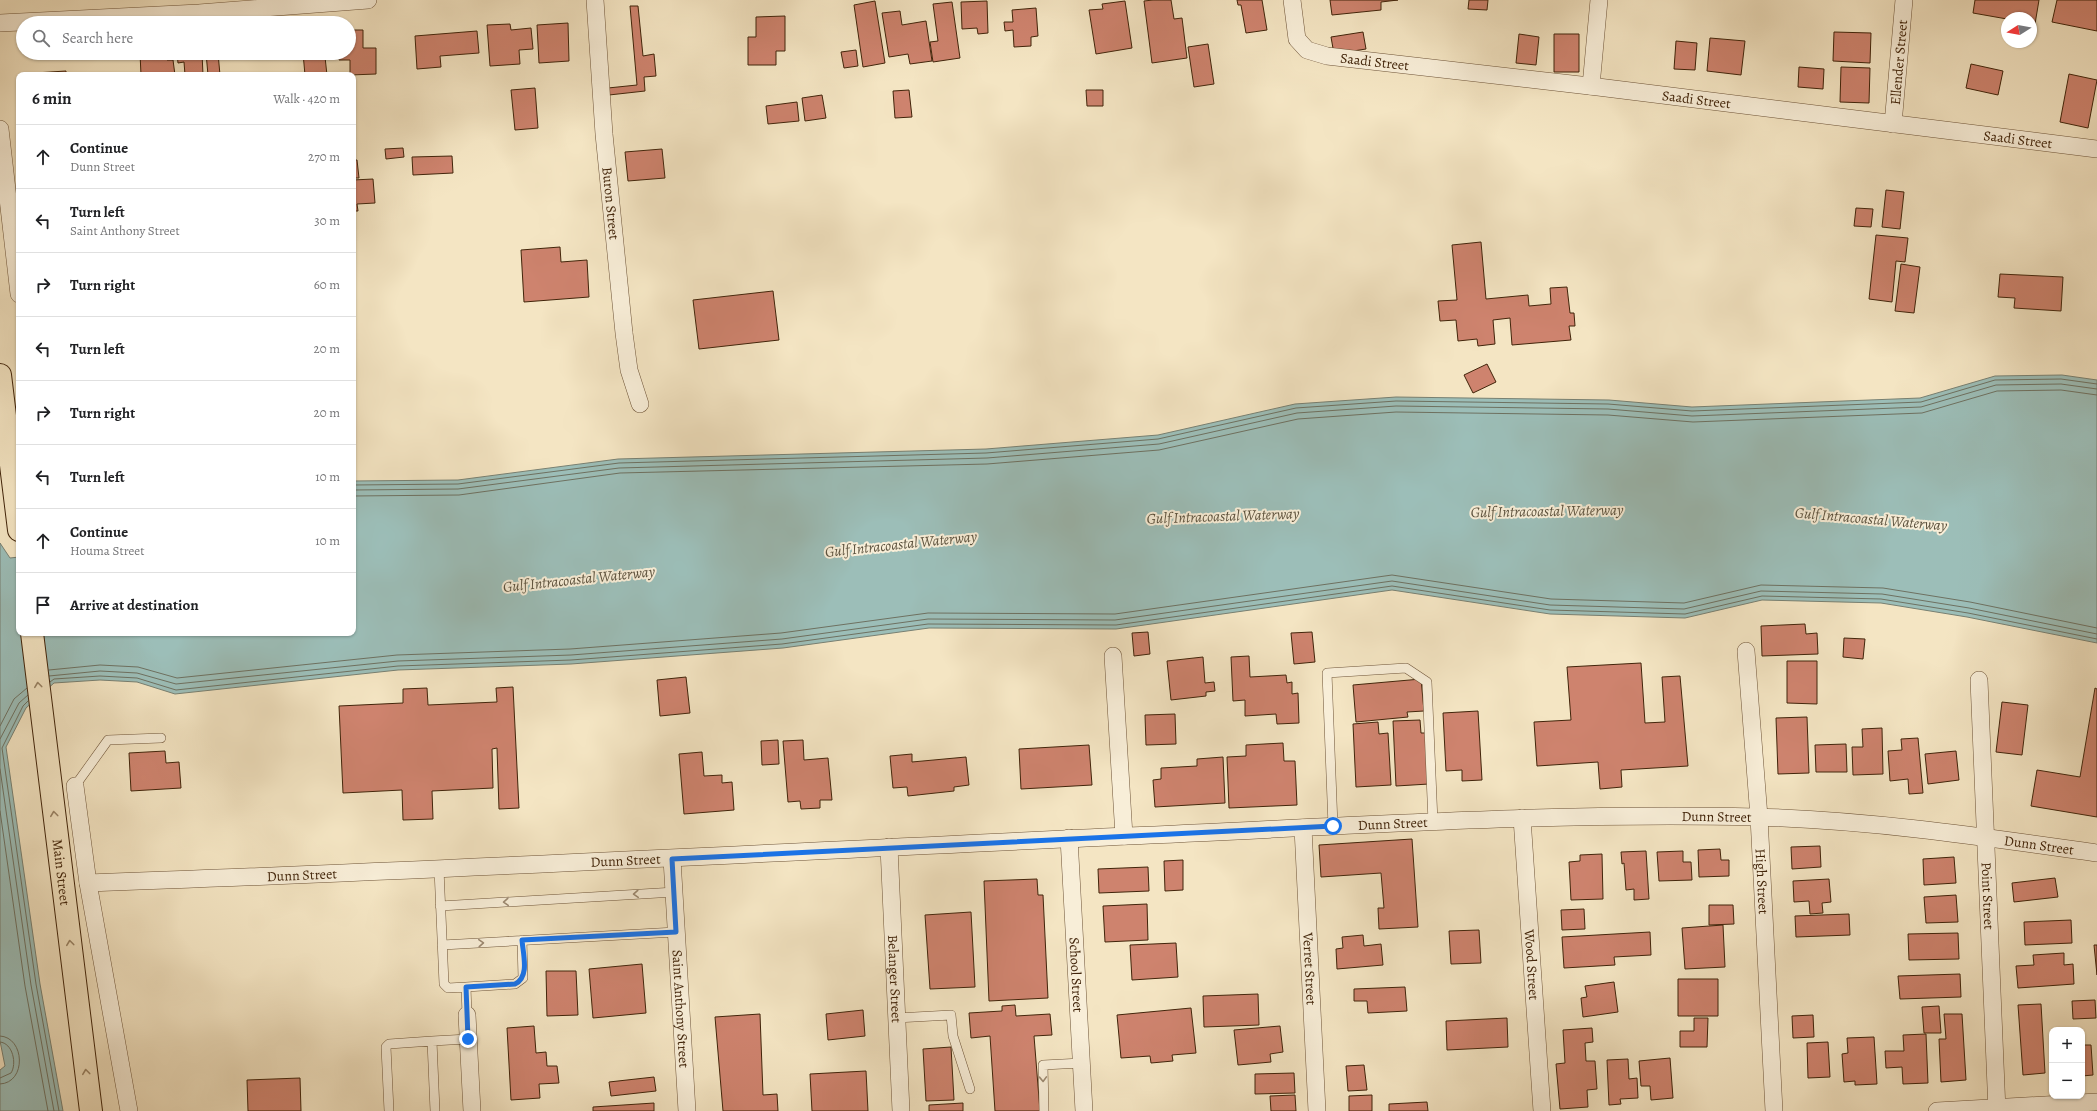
<!DOCTYPE html>
<html lang="en">
<head>
<meta charset="utf-8">
<style>
  body { margin:0; font-family:Alegreya,serif; background:#f2f2f2; color:#202124 }
  .controls { position:absolute; right:12px; bottom:12px; display:grid; overflow:hidden; border-radius:8px; box-shadow:0 1px 3px #0004 }
  .controls button { width:36px; height:36px; display:grid; place-items:center; padding:0; border:0; border-bottom:1px solid #e0e0e0; background:#fff; color:#202124; font:20px sans-serif }
  .compass { position:absolute; left:2001px; top:12px; width:36px; height:36px; border-radius:50%; background:#fff; box-shadow:0 1px 3px #0004; rotate:259deg }
  .stop { position:absolute; width:12px; height:12px; margin:-9px; border:3px solid #1a73e8; border-radius:50%; background:#fff }
  .stop.end { background:#1a73e8; border-color:#fff; box-shadow:0 1px 4px #0008 }
  .list { margin:0; padding:0; list-style:none }
  h2 { display:flex; justify-content:space-between; align-items:center; height:52px; margin:0; padding:0 16px; font-size:17px }
  h2 small { font-size:13px; font-weight:400; color:#757577 }
  .list li { display:grid; grid-template-columns:26px 1fr auto; gap:12px; align-items:center; box-sizing:border-box; height:64px; padding:0 16px; border-top:1px solid #e0e0e0 }
  .list b { display:block; font-size:15px; white-space:nowrap }
  .list p { margin:0; font-size:13px; white-space:nowrap; color:#757577 }
  .list em { font-size:13px; font-style:normal; color:#757577 }
  .icon { flex:none; width:22px; height:22px; fill:none; stroke:currentColor; stroke-width:2; stroke-linecap:round; stroke-linejoin:round }
  .map { position:relative; flex:none; width:2097px; height:1111px; overflow:hidden }
  .search { position:absolute; background:#fff; box-shadow:0 1px 3px #0004; left:16px; top:16px; width:340px; height:44px; display:flex; align-items:center; gap:10px; box-sizing:border-box; padding:0 14px; border-radius:22px; color:#757577; font-size:15px }
  .panel { position:absolute; background:#fff; box-shadow:0 1px 3px #0004; left:16px; top:72px; width:340px; height:564px; border-radius:8px }
  .map>svg:first-child { display:block }
  .water { fill:#9cbeb8; stroke:#788072 }
  .lines { fill:none; stroke-linecap:round; stroke-linejoin:round }
  .shore { stroke:#6e7161; stroke-width:1 }
  .building { fill:#ce836e; stroke:#41240a }
  .lane-casing { stroke:#6e5438; stroke-width:10 }
  .street-casing { stroke:#6e5438; stroke-width:18 }
  .primary-casing { stroke:#41240a; stroke-width:24 }
  .lane { stroke:#f8eed8; stroke-width:9 }
  .street { stroke:#f8eed8; stroke-width:17 }
  .primary { stroke:#f4e5c3; stroke-width:22 }
  .oneway { stroke:#9a8466 }
  .oneway2 { stroke:#9c8971 }
  .route { stroke:#1a73e8; stroke-width:5 }
  .labels { text-anchor:middle; stroke-width:4; stroke-linejoin:round; paint-order:stroke }
  .street-label { font-size:14px; fill:#41240a; stroke:#f8eed8 }
  .water-label { font-size:15px; font-style:italic; fill:#5c523e; stroke:#f8eed8 }
</style>
</head>
<body>
<div class="map">
<svg width="2097" height="1111" viewBox="0 0 2097 1111">
  <rect width="100%" height="100%" fill="#f4e5c3"/>
  <filter id="stains"><feTurbulence type="fractalNoise" baseFrequency=".005" numOctaves="4"/><feColorMatrix values="0 0 0 0 .2 0 0 0 0 .09 0 0 0 0 .02 0 0 0 .5 -.17"/></filter>
  <radialGradient id="worn" r=".72"><stop offset=".6" stop-color="#630" stop-opacity="0"/><stop offset="1" stop-color="#630" stop-opacity=".3"/></radialGradient>
  <path class="water" d="M2062,375L2097,380V643L1967,617L1881,603L1762,600L1685,618L1550,614L1392,590L1116,629L929,628L783,648L571,664L398,670L175,694L137,682L100,680L54,683L26,708L6,747L40,984L63,1111H0V1070L5,1066L0,1041V543L10,558L19,557V633H353V481L458,480L618,459L986,449L1158,435L1295,404L1396,397L1609,400L1692,407L1920,398L1995,376Z"/>
  <g class="lines">
    <path class="shore" d="M353,485L458,484L619,463L986,453L1158,439L1296,408L1396,401L1608,404L1692,411L1921,402L1995,380L2061,379L2097,384
      M353,490L458,489L619,468L987,458L1159,444L1297,413L1396,406L1608,409L1692,416L1921,407L1996,385L2061,384L2097,389
      M353,496L459,495L620,473L987,464L1159,450L1298,419L1396,412L1608,415L1693,422L1922,413L1997,391L2061,390L2097,395
      M49,670L100,665L138,667L177,678L397,655L570,649L781,633L928,613L1115,614L1392,575L1551,599L1684,603L1761,585L1883,588L1970,602L2097,628
      M49,676L100,671L137,673L176,684L398,661L571,655L782,639L928,619L1115,620L1392,581L1550,605L1684,609L1761,591L1882,594L1969,608L2097,634
      M50,682L54,679L100,676L137,678L176,690L398,666L571,660L782,644L928,624L1116,625L1392,586L1550,610L1685,614L1762,596L1881,599L1968,613L2097,639
      M28,701L23,706L2,748L36,984L59,1111
      M0,726L14,699L27,688
      M0,739L19,703L28,695
      M0,769L31,985L54,1111
      M0,811L25,986L48,1111
      M0,1036C25,1037 27,1083 0,1084
      M0,1042C13,1043 17,1064 11,1073L0,1078"/>
  </g>
  <path class="building" d="M1153,0H1171L1174,19L1182,18L1187,58L1152,63L1144,1Z
    M1237,0H1262L1267,30L1246,33L1241,5H1238Z
    M1330,0H1398L1381,2V10L1332,15Z
    M1469,0H1488L1487,10L1468,9Z
    M1975,0H2039L2035,24L2031,23V18L2007,19L1973,13Z
    M2057,0H2097V31L2052,22Z
    M875,1L885,63L863,67L854,5Z
    M987,1L988,33L978,34L977,28L962,29L961,2Z
    M1125,1L1132,48L1096,54L1089,10L1103,9L1102,4Z
    M952,2L960,58L933,62L930,42L938,41L933,4Z
    M630,6H638L643,56L654,54L656,76L644,77L645,91L609,95L608,88L637,85Z
    M1036,8L1038,36L1031,37V46L1014,47L1013,30L1005,31L1004,22H1013L1012,10Z
    M900,11L902,25L926,21L932,61L910,64L908,54L889,57L882,13Z
    M785,16V51H776V65H748V37H756V17Z
    M568,23L569,61L539,63L537,25Z
    M510,24L511,30L531,28L533,49L519,50L520,64L490,66L487,25Z
    M349,30H363V48H376V74L350,75V60H339V53H349Z
    M477,31L479,53L440,56L441,67L417,69L415,36Z
    M1363,32L1366,49L1334,54L1331,37Z
    M1834,32L1871,33L1870,63L1833,61Z
    M1519,34L1539,37L1536,65L1516,63Z
    M1554,34H1579V72H1554Z
    M1710,38L1745,41L1741,75L1707,71Z
    M1676,41L1697,43L1695,70L1674,69Z
    M1208,44L1214,84L1194,87L1188,47Z
    M856,50L858,66L844,68L841,52Z
    M140,53H167V60H173L175,75H141Z
    M177,53H202L203,75H185L184,62L178,63Z
    M206,53H218L220,75H208Z
    M303,53H334L335,56L325,57L327,75H305Z
    M1971,64L2003,71L1998,95L1966,88Z
    M1799,67L1824,69L1823,89L1798,87Z
    M1841,67L1870,68L1869,103L1840,102Z
    M66,71V75H36L35,73Z
    M2069,74L2097,80L2088,128L2060,122Z
    M535,88L538,128L515,130L511,90Z
    M909,90L912,117L895,118L893,91Z
    M1086,90H1103V106H1087Z
    M822,95L826,118L805,121L802,98Z
    M797,102L799,121L768,124L766,106Z
    M403,148L404,157L386,159L385,149Z
    M662,149L665,178L628,181L625,152Z
    M452,156L453,173L413,175L412,157Z
    M353,160H357L359,178H353Z
    M373,179L375,203L357,204L358,211H353V180Z
    M1886,190L1904,192L1900,229L1882,227Z
    M1856,208L1873,209L1871,227L1854,226Z
    M1876,235L1908,238L1905,262L1896,261L1892,302L1869,299Z
    M1481,242L1486,299L1528,295L1529,306L1551,304L1550,288L1567,287L1570,313H1574L1575,326H1569L1571,340L1512,345L1510,318L1493,320L1495,344L1478,346L1477,339L1458,341L1456,320L1440,321L1438,301L1457,300L1452,245Z
    M560,247L561,262L587,260L589,297L524,302L521,250Z
    M1901,264L1920,267L1914,313L1895,311Z
    M2000,274L2063,277L2061,311L2014,308L2015,298L1998,297Z
    M773,291L779,340L699,349L693,300Z
    M1487,364L1496,382L1473,393L1464,375Z
    M1805,624L1806,634L1817,633L1818,654L1762,656L1761,626Z
    M1148,632L1150,654L1134,656L1132,633Z
    M1312,632L1315,662L1294,664L1291,633Z
    M1844,638L1865,639L1863,659L1843,657Z
    M1249,656L1250,677L1286,675L1287,683L1292,682V694L1298,693L1299,723L1277,724L1276,714L1245,716V700L1233,701L1231,657Z
    M1203,657L1205,683L1214,682L1215,691L1206,692V696L1171,700L1167,661Z
    M1787,661H1817V704L1787,703Z
    M1641,663L1645,723L1665,722L1662,677L1680,676L1688,766L1621,770L1622,787L1600,789L1598,762L1537,766L1534,722L1571,720L1567,667Z
    M686,677L690,713L660,716L657,680Z
    M1421,679L1424,711L1407,712L1408,717L1356,722L1353,685Z
    M513,687L519,808L499,809L497,748L492,749L493,788L432,791L433,819L403,820L402,790L343,793L339,706L403,703V689L427,688L428,705L497,702L496,688Z
    M2095,688L2097,689V817L2031,806L2037,770L2080,777Z
    M2002,702L2028,705L2022,755L1996,752Z
    M1478,711L1482,780L1462,781V770L1446,771L1443,713Z
    M1175,714L1176,744L1146,745L1145,715Z
    M1807,717L1809,773L1778,774L1776,718Z
    M1420,720L1421,733H1426L1429,784L1396,786L1393,721Z
    M1378,722L1379,734L1388,733L1391,785L1356,787L1353,724Z
    M1882,728L1883,774L1853,775L1852,747H1863L1862,729Z
    M1918,738L1923,793L1909,794L1908,779L1890,781L1888,751L1902,750L1901,739Z
    M778,740L779,764L762,765L761,741Z
    M803,740L804,760L828,758L832,800H820V808L801,809L800,801L788,802L783,741Z
    M1283,743L1284,761H1295L1297,805L1229,808L1227,757L1246,756V745Z
    M1846,744L1847,772H1816L1815,745Z
    M1089,745L1092,785L1021,789L1019,749Z
    M165,751L166,763L179,762L181,788L131,791L129,753Z
    M1956,751L1959,780L1928,784L1925,754Z
    M702,752L704,776L722,775V783L732,782L734,810L684,814L679,754Z
    M912,754V762L966,757L969,785L954,787V791L908,796L907,787L893,788L890,756Z
    M1223,757L1225,803L1155,807L1153,780L1161,779V768L1197,766V759Z
    M1412,839L1418,927L1379,929L1378,908H1384L1381,873L1321,877L1319,845Z
    M1820,846L1821,867L1792,869L1791,847Z
    M1720,849L1721,860H1729V876L1699,877L1698,850Z
    M1646,851L1649,899L1634,900V889L1626,890L1624,863L1622,864L1621,852Z
    M1683,851V862H1691L1692,880L1659,881L1657,852Z
    M1602,854L1603,899L1571,900L1569,862L1580,861V855Z
    M1954,857L1956,883L1924,885L1923,859Z
    M1183,860V890L1165,891L1164,861Z
    M1148,867L1149,891L1099,893L1098,869Z
    M2055,878L2058,897L2014,902L2012,883Z
    M1037,879L1038,895H1043L1048,998L989,1001L984,881Z
    M1829,879L1831,902L1822,903L1823,913L1810,914L1809,901L1794,902L1793,881Z
    M1956,895L1958,922L1926,923L1924,897Z
    M1147,904L1148,940L1105,942L1103,906Z
    M1709,905H1733L1734,924L1709,925Z
    M1584,909L1585,929L1562,930L1561,910Z
    M971,912L975,987L930,989L925,915Z
    M1849,914L1850,935L1796,937L1795,916Z
    M2071,920L2072,943L2025,945L2024,922Z
    M1723,925L1725,967L1685,969L1682,928Z
    M1479,930L1481,963L1451,964L1449,931Z
    M1650,932L1651,955L1614,957L1615,965L1564,968L1562,937Z
    M1958,933L1959,959L1909,960L1908,934Z
    M1363,935L1364,946L1381,944L1383,965L1337,969L1336,949L1343,948L1342,937Z
    M1176,943L1178,977L1132,980L1130,945Z
    M2094,945H2097V975Z
    M2064,953V965L2073,964L2074,984L2018,988L2016,966L2034,965L2033,955Z
    M642,964L646,1013L593,1018L589,969Z
    M546,971H576L578,1015L547,1016Z
    M1960,974L1961,997L1900,999L1898,976Z
    M1678,979H1718V1016H1678Z
    M1614,982L1618,1012L1583,1017L1581,998L1587,997L1585,986Z
    M1405,987L1407,1011L1368,1013L1367,1001H1354V989Z
    M1258,994L1259,1025L1204,1027L1203,996Z
    M2095,1000L2096,1018L2073,1019L2072,1001Z
    M2041,1004L2045,1073L2023,1075L2018,1005Z
    M1015,1005L1016,1016L1050,1014L1052,1035L1034,1036L1040,1111H995L990,1036L971,1038L969,1013L1002,1011V1006Z
    M1939,1006L1941,1033H1924L1922,1007Z
    M1191,1008L1196,1053L1172,1055L1173,1061L1151,1063L1150,1056L1121,1058L1117,1015Z
    M863,1010L865,1036L828,1040L826,1014Z
    M760,1014L763,1095L777,1094L778,1111H723L715,1017Z
    M1944,1014H1962L1966,1080L1941,1082L1939,1039H1946Z
    M1813,1015L1814,1037L1793,1038L1792,1016Z
    M1507,1018L1508,1047L1447,1050L1446,1021Z
    M1694,1018H1708L1707,1047H1680V1031H1694Z
    M534,1026L536,1053L546,1052L547,1066H557L559,1083L539,1084L540,1098L511,1100L507,1028Z
    M1280,1026L1283,1052L1270,1054L1271,1062L1238,1065L1234,1030Z
    M1592,1028L1593,1042L1585,1043L1586,1061H1595L1597,1089L1587,1090L1588,1107L1560,1109L1556,1064L1565,1063L1563,1030Z
    M1926,1034L1928,1083L1903,1084L1902,1067L1886,1068L1885,1051H1904L1903,1035Z
    M1874,1037L1877,1084L1855,1085V1081L1844,1082L1842,1054L1848,1053L1847,1038Z
    M1828,1042L1830,1077L1808,1078L1807,1043Z
    M2082,1045H2091L2093,1075L2082,1076Z
    M951,1047L954,1100L926,1101L923,1049Z
    M1670,1058L1673,1098L1651,1100L1650,1086H1641L1639,1061Z
    M1628,1059L1629,1079L1637,1078L1638,1098L1620,1099L1621,1104L1609,1105L1607,1060Z
    M1364,1065L1367,1090L1348,1091L1346,1066Z
    M866,1071L868,1111H812L810,1074Z
    M1294,1073L1295,1093L1255,1094V1074Z
    M654,1077L656,1091L611,1096L609,1082Z
    M300,1078L301,1111H248L247,1080Z
    M1295,1095L1296,1111H1271L1270,1096Z
    M1372,1095V1111H1349V1096Z
    M1427,1102L1428,1111H1389V1104Z
    M654,1103V1111H593V1107Z
    M963,1103V1111H929V1105Z"/>
  <g class="lines">
    <defs>
      <path id="lane" d="M75,786L108,740L161,738
        M1333,826L1327,673L1406,668L1427,682L1433,822
        M439,869L444,984L448,988L466,987
        M440,906L675,892
        M442,945L676,932
        M467,1015L466,987L515,984L523,978L522,940
        M896,1018L951,1015L953,1036L970,1089
        M432,1041L468,1039
        M389,1111L386,1047L389,1044L432,1041L435,1111
        M1044,1111L1043,1065L1082,1063"/>
      <g id="street">
        <path id="s1" d="M595,0L604,134L624,333L629,370L640,404"/>
        <path id="s2" d="M1292,0L1297,39L1307,50L1327,56L1598,87L2097,149"/>
        <path d="M0,23L199,13L368,0"/>
        <path d="M1591,86L1599,0"/>
        <path id="s3" d="M1893,124L1904,0"/>
        <path d="M0,129L19,294"/>
        <path id="s4" d="M1746,651L1759,817L1774,1111"/>
        <path d="M1113,656L1124,836"/>
        <path id="s5" d="M1979,680L1997,1111"/>
        <path d="M75,786L88,883L129,1111"/>
        <path id="s6" d="M1522,818L1542,1111"/>
        <path id="s7" d="M1303,828L1317,1111"/>
        <path id="s8" d="M1069,838L1084,1111"/>
        <path id="s9" d="M889,847L901,1111"/>
        <path id="s10" d="M672,859L687,1111"/>
        <path id="s11" d="M88,883C435,871 782,852 1128,836C1337,827 1546,812 1755,817C1870,820 1984,837 2097,853"/>
        <path d="M467,1015L472,1111"/>
        <path d="M1937,1111L2097,1102"/>
      </g>
      <g id="primary">
        <path d="M0,375L19,530"/>
        <path id="s12" d="M32,633L91,1111"/>
      </g>
    </defs>
    <use href="#lane" class="lane-casing"/>
    <use href="#street" class="street-casing"/>
    <use href="#primary" class="primary-casing"/>
    <use href="#lane" class="lane"/>
    <use href="#street" class="street"/>
    <use href="#primary" class="primary"/>
  </g>
  <defs><path id="oneway-chevron" d="M-2-3.5L2.5 0L-2 3.5" fill="none" stroke-width="1.6" stroke-linecap="round" stroke-linejoin="round"/></defs>
  <g class="oneway">
    <use href="#oneway-chevron" transform="translate(38 685) rotate(-97)"/>
    <use href="#oneway-chevron" transform="translate(54 814) rotate(-97)"/>
    <use href="#oneway-chevron" transform="translate(70 943) rotate(-97)"/>
    <use href="#oneway-chevron" transform="translate(86 1072) rotate(-97)"/>
  </g>
  <g class="oneway2">
    <use href="#oneway-chevron" transform="translate(636 894) rotate(176)"/>
    <use href="#oneway-chevron" transform="translate(506 902) rotate(176)"/>
    <use href="#oneway-chevron" transform="translate(481 943) rotate(-4)"/>
    <use href="#oneway-chevron" transform="translate(1043 1079) rotate(88)"/>
  </g>
  <g class="lines">
    <path class="route" d="M468,1039L466,987L515,984C530,977 523,954 522,940L676,932L672,859L1333,826"/>
  </g>
  <g class="labels">
    <g class="street-label">
      <text dy="5" stroke="none"><textPath href="#s2" startOffset="123">Saadi Street</textPath></text>
      <text dy="5" stroke="none"><textPath href="#s3" startOffset="62">Ellender Street</textPath></text>
      <text dy="5" stroke="none"><textPath href="#s2" startOffset="447">Saadi Street</textPath></text>
      <text dy="5" stroke="none"><textPath href="#s2" startOffset="771">Saadi Street</textPath></text>
      <text dy="5" stroke="none"><textPath href="#s1" startOffset="204">Buron Street</textPath></text>
      <text dy="5" stroke="none"><textPath href="#s11" startOffset="1630">Dunn Street</textPath></text>
      <text dy="5" stroke="none"><textPath href="#s11" startOffset="1306">Dunn Street</textPath></text>
      <text dy="5" stroke="none"><textPath href="#s11" startOffset="1954">Dunn Street</textPath></text>
      <text dy="5" stroke="none"><textPath href="#s11" startOffset="538">Dunn Street</textPath></text>
      <text dy="5" stroke="none"><textPath href="#s12" startOffset="241">Main Street</textPath></text>
      <text dy="5" stroke="none"><textPath href="#s11" startOffset="214">Dunn Street</textPath></text>
      <text dy="5" stroke="none"><textPath href="#s4" startOffset="231">High Street</textPath></text>
      <text dy="5" stroke="none"><textPath href="#s5" startOffset="216">Point Street</textPath></text>
      <text dy="5" stroke="none"><textPath href="#s6" startOffset="147">Wood Street</textPath></text>
      <text dy="5" stroke="none"><textPath href="#s7" startOffset="141">Verret Street</textPath></text>
      <text dy="5" stroke="none"><textPath href="#s8" startOffset="137">School Street</textPath></text>
      <text dy="5" stroke="none"><textPath href="#s9" startOffset="132">Belanger Street</textPath></text>
      <text dy="5" stroke="none"><textPath href="#s10" startOffset="150">Saint Anthony Street</textPath></text>
    </g>
    <g class="water-label">
      <text transform="translate(1547 511) rotate(-1)" y="5">Gulf Intracoastal Waterway</text>
      <text transform="translate(1223 516) rotate(-2)" y="5">Gulf Intracoastal Waterway</text>
      <text transform="translate(1871 519) rotate(5)" y="5">Gulf Intracoastal Waterway</text>
      <text transform="translate(901 544) rotate(-6)" y="5">Gulf Intracoastal Waterway</text>
      <text transform="translate(579 579) rotate(-6)" y="5">Gulf Intracoastal Waterway</text>
    </g>
  </g>
  <rect width="100%" height="100%" filter="url(#stains)"/>
  <rect width="100%" height="100%" fill="url(#worn)"/>
</svg>
<div class="controls">
<button>+</button>
<button>−</button>
</div>
<svg class="compass" viewBox="-18 -18 36 36"><path d="M0-13l5 13h-10z" fill="#e53935"/><path d="M0 13l5-13h-10z" fill="#757577"/></svg>
<div class="stop" style="left:1333px;top:826px"></div>
<div class="stop end" style="left:468px;top:1039px"></div>
<div class="search"><svg class="icon" aria-label="search" viewBox="0 0 24 24"><circle cx="10" cy="10" r="6"/><path d="M15 15l6 6"/></svg>Search here</div>
<section class="panel">
<h2>6 min<small>Walk · 420 m</small></h2>
<ul class="list">
<li><svg class="icon" aria-label="ahead" viewBox="0 0 24 24"><path d="M12 20V5M6 11l6-6 6 6"/></svg><div><b>Continue</b><p>Dunn Street</p></div><em>270 m</em></li>
<li><svg class="icon" aria-label="left" viewBox="0 0 24 24"><path d="M17 20v-9H6M10 6l-5 5 5 5"/></svg><div><b>Turn left</b><p>Saint Anthony Street</p></div><em>30 m</em></li>
<li><svg class="icon" aria-label="right" viewBox="0 0 24 24"><path d="M7 20v-9h11M14 6l5 5-5 5"/></svg><div><b>Turn right</b></div><em>60 m</em></li>
<li><svg class="icon" aria-label="left" viewBox="0 0 24 24"><path d="M17 20v-9H6M10 6l-5 5 5 5"/></svg><div><b>Turn left</b></div><em>20 m</em></li>
<li><svg class="icon" aria-label="right" viewBox="0 0 24 24"><path d="M7 20v-9h11M14 6l5 5-5 5"/></svg><div><b>Turn right</b></div><em>20 m</em></li>
<li><svg class="icon" aria-label="left" viewBox="0 0 24 24"><path d="M17 20v-9H6M10 6l-5 5 5 5"/></svg><div><b>Turn left</b></div><em>10 m</em></li>
<li><svg class="icon" aria-label="ahead" viewBox="0 0 24 24"><path d="M12 20V5M6 11l6-6 6 6"/></svg><div><b>Continue</b><p>Houma Street</p></div><em>10 m</em></li>
<li><svg class="icon" aria-label="arrive" viewBox="0 0 24 24"><path d="M6 21V4h12l-3 4 3 4H6"/></svg><div><b>Arrive at destination</b></div></li>
</ul>
</section>
</div>
</body>
</html>
